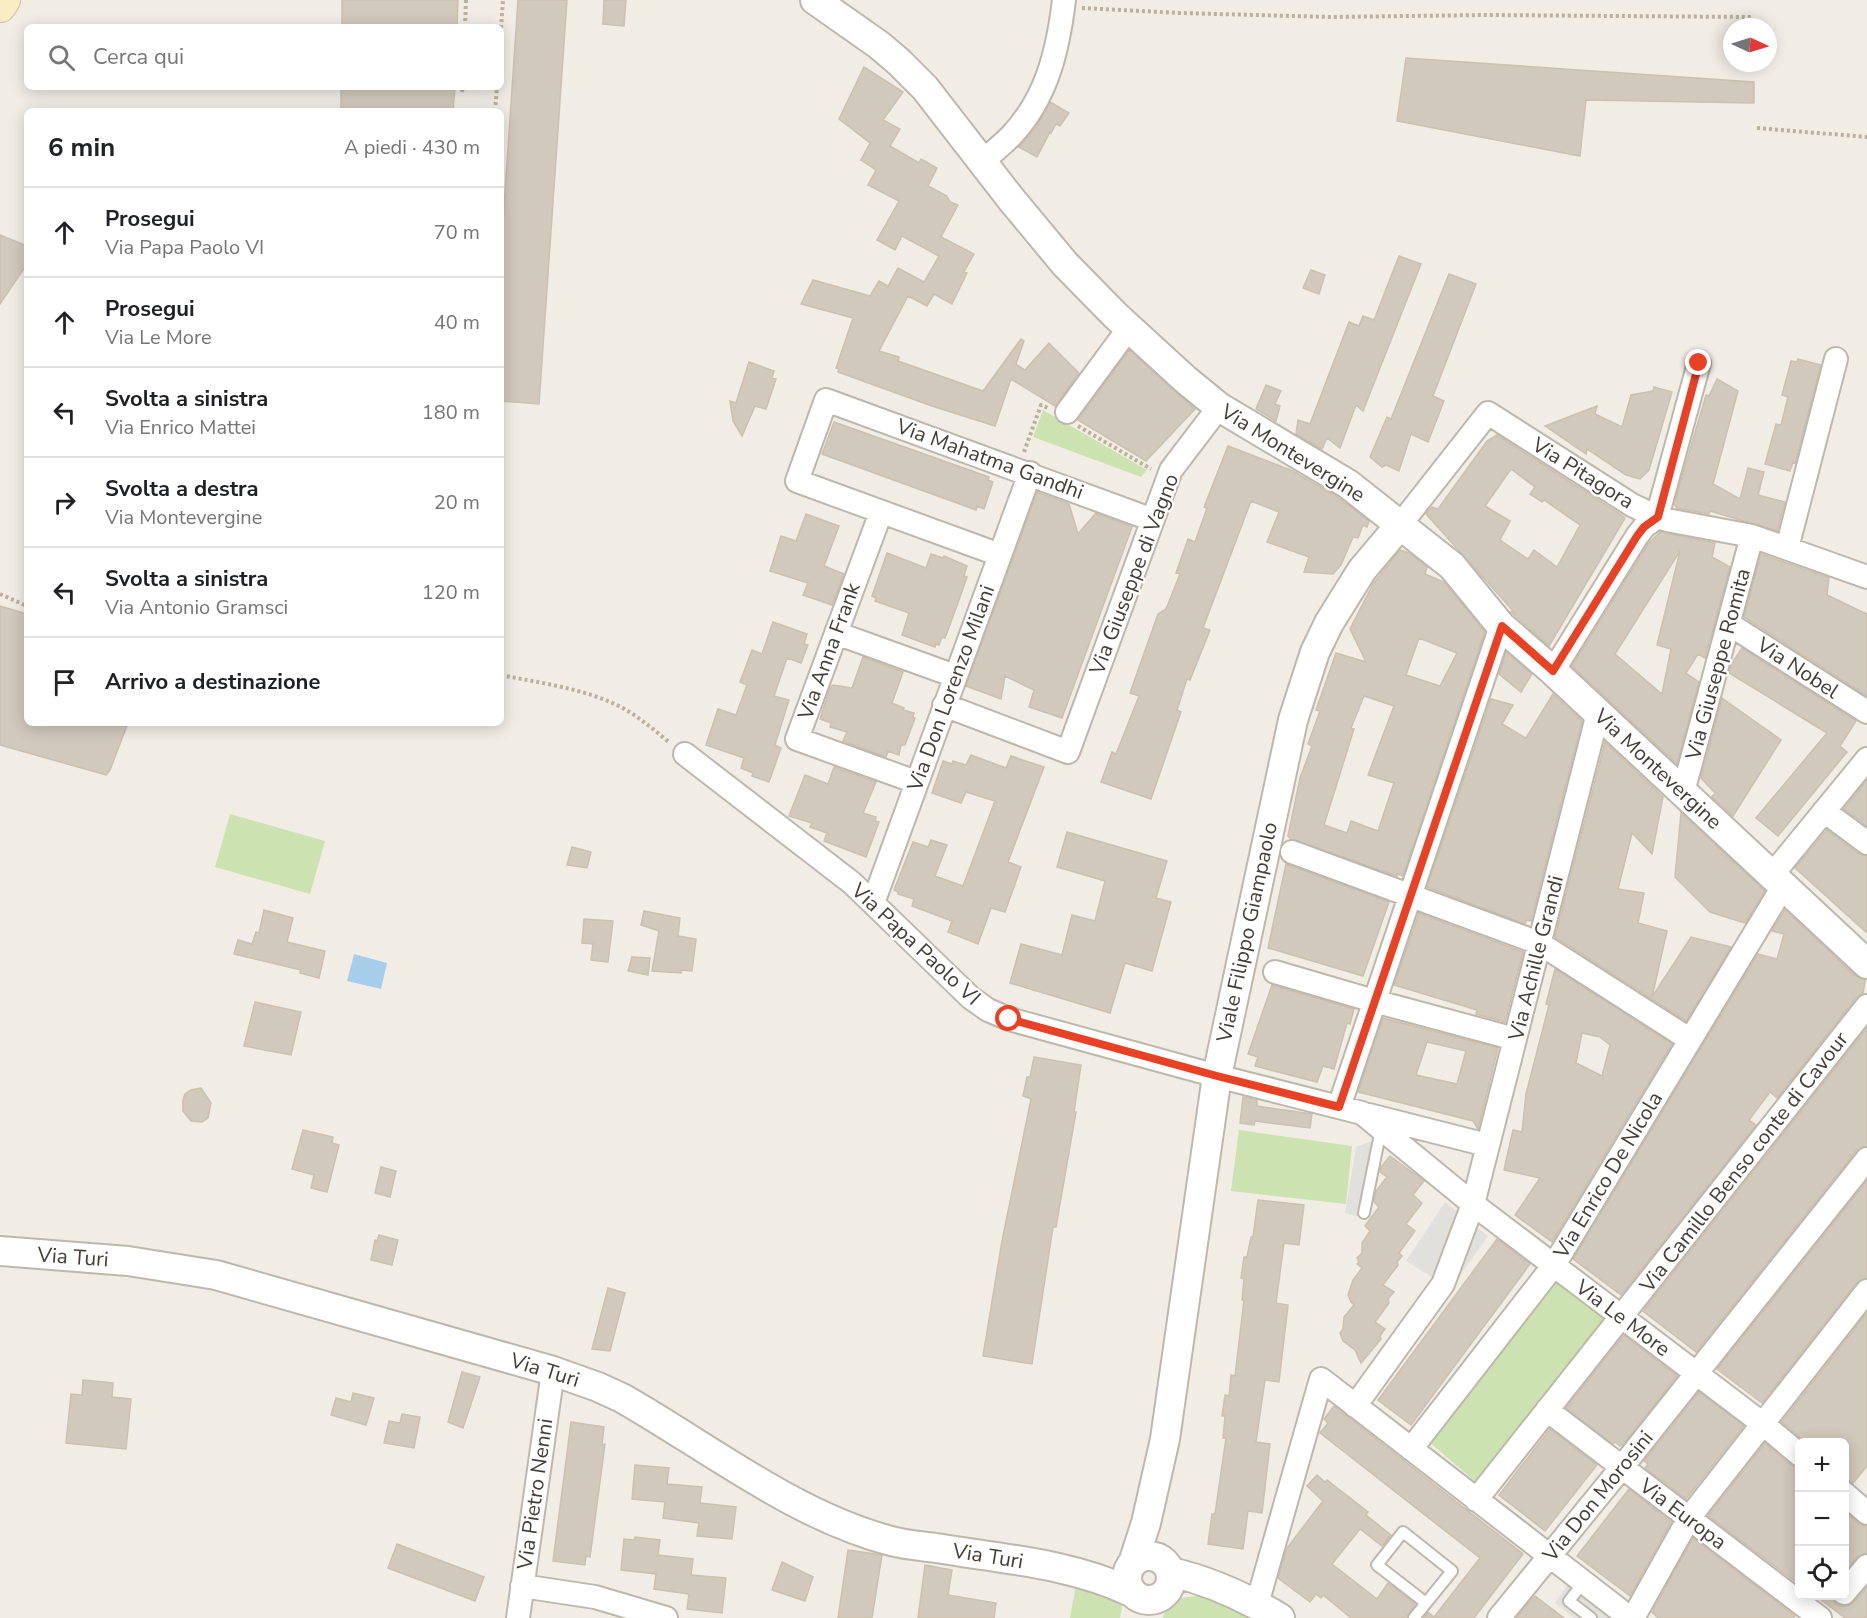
<!DOCTYPE html>
<html lang="it">
<head>
<meta charset="utf-8">
<style>
  body { margin:0; font-family:"Nunito Sans",sans-serif; background:#f2f2f2; color:#202124 }
  .controls { position:absolute; right:18px; bottom:18px; display:grid; overflow:hidden; border-radius:9px; box-shadow:0 3px 15px #0003 }
  .controls button { width:54px; height:54px; display:grid; place-items:center; padding:0; border:0; border-bottom:2px solid #e0e0e0; background:#fff; color:#202124; font:30px sans-serif }
  .compass { position:absolute; left:1723px; top:18px; width:54px; height:54px; border-radius:50%; background:#fff; box-shadow:0 3px 15px #0003; rotate:94deg }
  .stop { position:absolute; width:18px; height:18px; margin:-14px; border:4px solid #e84124; border-radius:50%; background:#fff }
  .stop.end { background:#e84124; border-color:#fff; box-shadow:0 2px 6px #0008 }
  .list { margin:0; padding:0; list-style:none }
  h2 { display:flex; justify-content:space-between; align-items:center; height:78px; margin:0; padding:0 24px; font-size:26px }
  h2 small { font-size:20px; font-weight:400; color:#757577 }
  .list li { display:grid; grid-template-columns:39px 1fr auto; gap:18px; align-items:center; box-sizing:border-box; height:90px; padding:0 24px; border-top:2px solid #e0e0e0 }
  .list b { display:block; font-size:22px; white-space:nowrap }
  .list p { margin:0; font-size:20px; white-space:nowrap; color:#757577 }
  .list em { font-size:20px; font-style:normal; color:#757577 }
  .icon { flex:none; width:33px; height:33px; fill:none; stroke:currentColor; stroke-width:2; stroke-linecap:round; stroke-linejoin:round }
  .map { position:relative; flex:none; width:1867px; height:1618px; overflow:hidden }
  .search { position:absolute; background:#fff; box-shadow:0 3px 15px #0003; left:24px; top:24px; width:480px; height:66px; display:flex; align-items:center; gap:15px; box-sizing:border-box; padding:0 21px; border-radius:9px; color:#757577; font-size:22px }
  .panel { position:absolute; background:#fff; box-shadow:0 3px 15px #0003; left:24px; top:108px; width:480px; height:618px; border-radius:9px }
  .map>svg:first-child { display:block }
  .green { fill:#cce2b0 }
  .parking { fill:#e2e0dd }
  .water { fill:#a5ceea }
  .building { fill:#d1c9bb; stroke:#ccc0af; stroke-width:1.5; fill-rule:evenodd }
  .lines { fill:none; stroke-linecap:round; stroke-linejoin:round }
  .service-casing { stroke:#beb8ab; stroke-width:14 }
  .minor-casing { stroke:#beb8ab; stroke-width:26 }
  .tertiary-casing { stroke:#beb8ab; stroke-width:32 }
  .secondary-casing { stroke:#cdbf97; stroke-width:34 }
  .path { stroke:#bcb09b; stroke-width:4; stroke-dasharray:3 3; stroke-linecap:butt }
  .service { stroke:#fff; stroke-width:10 }
  .minor { stroke:#fff; stroke-width:22 }
  .tertiary { stroke:#fff; stroke-width:28 }
  .secondary { stroke:#faedc6; stroke-width:32 }
  .route { stroke:#e84124; stroke-width:8 }
  .labels { text-anchor:middle; stroke-width:4.5; stroke-linejoin:round; paint-order:stroke }
  .street-label { font-size:21px; fill:#433d35; stroke:#fff }
</style>
</head>
<body>
<div class="map">
<svg width="1867" height="1618" viewBox="0 0 1867 1618">
  <rect width="100%" height="100%" fill="#f1ede5"/>
  <path class="green" d="M1043,410L1147,470L1141,477L1033,437Z
    M230,814L325,841L310,894L215,867Z
    M1239,1130L1352,1146L1346,1204L1231,1191Z
    M1552,1278L1606,1320L1476,1482L1429,1442Z
    M1076,1585L1120,1598L1122,1608L1120,1618H1070Z
    M1198,1596L1237,1607L1255,1618H1163C1170,1598 1178,1598 1198,1596Z"/>
  <path class="parking" d="M1370,1142L1381,1149L1367,1219L1345,1213L1356,1147Z
    M1445,1202L1488,1236L1449,1291L1443,1284L1406,1261Z
    M1569,1583L1613,1618H1574L1555,1603Z"/>
  <path class="water" d="M354,954L387,963L381,989L347,981Z"/>
  <path class="building" d="M342,0H458L457,27H342Z
    M518,0H567L539,404L501,401V251Z
    M604,0H626L624,26L603,24Z
    M1406,58L1754,82V103L1586,100L1580,156L1397,121Z
    M864,67L903,92L883,120L900,129L890,146L919,163L921,159L937,168L928,186L947,196L950,202L958,205L941,237L974,254L964,272L967,273L952,304L934,294L927,306L908,296L879,351L899,357L898,361L983,391L1021,339L1024,341L1016,364L1025,370L1049,343L1079,373L1055,406L1011,379L995,426L932,406L838,372L839,369L836,368L853,318L801,304L813,280L870,296L879,281L888,286L898,268L924,282L939,256L902,236L895,250L877,240L899,201L868,185L876,170L861,160L870,143L839,119Z
    M341,87H455L453,111H341Z
    M1050,102L1069,113L1060,126L1056,124L1051,133L1050,132L1037,157L1019,147L1035,129Z
    M0,235L27,246V264L0,304Z
    M1399,256L1421,264L1363,411L1356,405L1340,448L1327,438L1322,449L1296,434L1298,420L1310,424L1349,322L1359,326L1363,316L1374,320Z
    M1311,270L1325,275L1319,294L1303,288Z
    M1449,274L1476,284L1433,396L1444,401L1428,442L1411,434L1399,471L1386,465L1382,467L1370,457L1387,417L1391,419Z
    M1129,350L1195,409L1146,461L1078,420Z
    M1798,359L1821,365L1795,463L1793,462L1790,471L1765,464L1776,424L1781,425L1788,397L1782,395L1791,361L1797,362Z
    M749,362L774,371L772,378L776,379L766,409L755,406L742,436L733,421L730,401L736,403Z
    M1717,379L1738,391L1713,484L1740,499L1748,468L1764,472L1758,495L1785,502L1777,531L1710,511L1709,514L1677,508L1674,504L1706,395L1709,396Z
    M1266,385L1281,391L1275,404L1280,406L1276,421L1256,409Z
    M1654,387L1672,392L1649,470L1640,479L1626,475L1587,449L1586,454L1545,426L1597,406L1595,414L1622,427L1631,395L1653,391Z
    M834,422L989,477L988,480L993,482L984,509L977,506L976,510L822,454Z
    M1497,435L1623,516L1625,518L1549,646L1513,614L1510,611L1516,614L1426,514L1432,507L1438,509L1487,441ZM1511,469L1535,487L1530,494L1542,502L1544,500L1580,525L1557,567L1534,550L1528,559L1500,540L1510,521L1485,506Z
    M1228,446L1293,471L1339,498L1369,521L1367,527L1363,525L1358,538L1353,537L1341,565L1333,574L1304,572L1309,557L1267,542L1279,512L1251,501L1203,628L1210,630L1190,680L1187,679L1177,710L1181,712L1151,799L1101,782L1112,752L1116,754L1139,696L1130,693L1158,614L1166,609L1180,574L1176,573L1188,539L1195,542L1207,508L1204,507Z
    M1037,492L1069,504L1078,534L1096,513L1132,527L1062,718L1029,707L1034,690L1005,676L1001,699L966,686Z
    M806,514L839,526L824,566L844,574L832,605L803,595L808,583L770,571L781,536L796,541Z
    M1660,532L1715,543L1712,557L1730,567L1705,658L1698,654L1686,673L1699,682L1677,764L1572,666L1648,544ZM1680,551L1657,645L1671,649L1662,694L1615,654Z
    M1400,550L1409,553L1427,567L1425,574L1444,582L1485,632L1403,876L1397,874V876L1291,839L1288,836L1300,778L1312,746L1308,744L1320,711L1316,710L1336,653L1366,662L1350,629L1373,584ZM1419,638L1457,653L1440,686L1406,675ZM1364,696L1394,706L1368,775L1394,783L1378,831L1351,821L1347,833L1324,825L1354,729L1351,728Z
    M887,553L926,568L931,554L943,558L944,556L967,566L964,576L967,577L958,603L945,638L942,637L939,645L936,644L935,647L902,635L909,613L875,601L876,598L872,596Z
    M1761,554L1829,578L1827,595L1867,614V696L1744,617Z
    M0,606L27,614V723H128L110,770L106,775L0,745Z
    M773,622L807,634L804,644L808,645L801,663L787,658L774,696L789,700L775,745L781,748L769,782L752,776L753,773L741,768L744,758L706,745L718,709L736,715L747,685L740,682L752,650L762,654Z
    M1742,648L1856,721L1840,746L1847,752L1778,836L1756,818L1827,733L1729,673L1732,663Z
    M1506,652L1532,674L1521,692L1499,674Z
    M863,657L903,672L892,703L904,708L903,710L914,713L913,717L915,718L905,745H901L899,755L888,751L886,757L843,741L847,732L830,727L831,723L820,719L830,688L833,685L852,688Z
    M1553,694L1582,721L1531,921L1527,920L1525,924L1427,887L1491,699L1513,705L1502,724L1526,738Z
    M1722,698L1781,740L1733,816L1712,797L1715,793L1701,778Z
    M1605,742L1663,797L1652,854L1632,833L1618,889L1644,893L1638,923L1667,931L1652,997L1691,937L1731,947L1686,1021L1555,937Z
    M971,755L1006,768L1011,756L1044,767L1008,862L1021,867L1005,912L991,908L978,944L948,932L952,921L912,906L914,899L898,894V892L894,890L913,842L928,847L931,840L947,845L935,876L963,886L995,801L966,792L961,803L932,793L943,761L952,764L953,761L966,765Z
    M834,767L876,782L863,813L876,817L875,821L879,822L866,857L824,841L827,833L810,827L812,823L789,816L805,775L828,784Z
    M1867,780V826L1844,809Z
    M1681,813L1765,891L1745,923L1710,912L1675,877Z
    M1827,830L1859,854L1867,856V933L1795,868Z
    M1067,832L1167,861L1156,898L1171,902L1152,971L1125,963L1110,1013L1010,983L1021,944L1062,955L1072,915L1095,921L1105,881L1057,867Z
    M572,847L591,852L587,868L567,865Z
    M1286,864L1389,902L1363,976L1268,948Z
    M264,910L293,918L287,942L325,951L319,978L300,973L301,970L234,954L238,940L252,944L256,932L259,933Z
    M1785,910L1856,976L1865,980L1863,993L1856,998L1777,1098L1770,1092L1749,1120L1756,1125L1621,1295L1573,1259L1758,954L1777,959L1784,934L1772,931Z
    M644,911L680,918L678,936L696,939L692,971L681,970V973L652,971L659,931L641,925Z
    M1419,913L1523,952L1505,1022L1476,1014L1477,1010L1394,985Z
    M584,919L613,921L608,962L591,960L593,944L582,943Z
    M632,957L650,958L648,975L628,971Z
    M1555,969L1672,1044L1552,1242L1515,1215L1540,1178L1504,1170L1513,1130L1522,1132L1526,1094L1549,1005L1546,1004ZM1582,1033L1600,1037L1610,1045L1602,1076L1576,1063Z
    M1272,985L1354,1009L1350,1024L1347,1023L1334,1069L1323,1066L1317,1082L1255,1066L1258,1057L1248,1054Z
    M255,1002L301,1012L291,1055L244,1046Z
    M1383,1018L1498,1048L1478,1129L1473,1121L1358,1092ZM1427,1042L1466,1051L1457,1084L1416,1075Z
    M1867,1028V1146L1856,1151L1696,1352L1643,1311Z
    M1034,1057L1081,1065L1074,1112H1076L1056,1227H1053L1032,1364L983,1356L1002,1241L1031,1099L1023,1096L1027,1077H1030Z
    M201,1088L211,1103L208,1118L202,1122L191,1121L183,1111V1100L185,1094L191,1090Z
    M1243,1097L1257,1100V1106L1312,1114L1310,1128L1255,1121L1254,1125L1240,1123Z
    M303,1130L333,1137L332,1143L339,1145L327,1192L311,1188L314,1175L292,1169Z
    M1390,1156L1424,1181L1413,1195L1422,1203L1406,1224L1415,1231L1399,1253L1402,1256L1397,1262L1398,1265L1383,1285L1394,1292L1388,1299L1389,1303L1375,1322L1385,1329L1380,1336L1381,1339L1361,1363L1355,1350L1343,1341L1340,1333L1343,1329L1344,1317L1354,1305L1351,1302L1348,1295L1353,1280L1362,1268L1357,1264L1359,1262L1357,1258L1362,1253V1243L1370,1231L1365,1226L1379,1207L1374,1202L1376,1191L1387,1177L1380,1172L1381,1167Z
    M381,1167L396,1171L390,1197L375,1193Z
    M1867,1181V1278L1856,1283L1762,1403L1717,1369Z
    M1258,1200L1304,1205L1299,1245L1284,1243L1276,1303L1288,1305L1279,1382L1265,1380L1256,1442L1270,1444L1262,1513L1248,1511L1243,1549L1208,1544L1212,1514H1215L1226,1438H1223L1225,1416H1222L1225,1395L1229,1396L1231,1375L1235,1376L1244,1300H1242L1244,1279L1241,1278L1244,1257H1247L1251,1237H1253Z
    M379,1235L398,1240L392,1265L371,1260L375,1240L377,1241Z
    M1497,1239L1530,1264L1411,1425L1378,1400Z
    M608,1288L625,1293L610,1351L592,1349Z
    M1867,1313V1466L1853,1483L1845,1480V1443H1806L1782,1422Z
    M1624,1335L1677,1376L1623,1445L1620,1446L1615,1442L1613,1444L1566,1408Z
    M462,1372L480,1377L463,1428L448,1422Z
    M83,1380L113,1383L112,1397L131,1399L126,1449L66,1443L71,1394L82,1395Z
    M1699,1392L1744,1426L1686,1499L1645,1468L1648,1464L1644,1461Z
    M353,1393L374,1398L366,1425L331,1415L336,1398L351,1402Z
    M1334,1406L1523,1554L1474,1618H1424L1428,1612L1434,1617L1480,1558L1320,1433L1328,1423L1324,1419Z
    M402,1414L420,1417L414,1448L384,1443L389,1421L400,1423Z
    M571,1422L604,1427L602,1445L605,1444L590,1557L586,1556L585,1565L553,1561Z
    M1550,1429L1597,1465L1545,1531L1499,1495Z
    M1765,1443L1791,1465L1800,1468V1585L1708,1516Z
    M635,1465L669,1468L667,1484L702,1487L700,1503L736,1507L732,1539L697,1536L699,1523L663,1518L665,1502L632,1499Z
    M1317,1475L1325,1482L1327,1480L1368,1512L1366,1515L1391,1535L1382,1546L1360,1529L1332,1564L1377,1599L1388,1583L1415,1604L1407,1618H1351L1323,1595L1321,1598L1316,1594L1310,1602L1278,1578L1287,1548L1323,1501L1307,1486Z
    M1629,1489L1671,1522L1630,1596L1577,1556Z
    M1845,1511L1858,1523L1867,1526V1553L1857,1557L1845,1572Z
    M635,1537L660,1540L658,1555L693,1559L691,1575L726,1578L722,1613L687,1609L689,1594L654,1589L656,1574L621,1570L624,1539L634,1540Z
    M1693,1538L1795,1616L1793,1618H1658L1652,1612Z
    M397,1544L484,1577L475,1601L388,1568Z
    M848,1550L882,1555L872,1618H838Z
    M782,1562L813,1577L805,1601L772,1590Z
    M925,1565L952,1570L948,1595L996,1603L994,1618H918Z
    M1867,1587V1618H1845L1816,1596H1831L1836,1604L1841,1606H1848L1854,1602Z
    M1535,1596L1564,1618H1516Z"/>
  <g class="lines">
    <defs>
      <path id="service" d="M1364,1213L1381,1129
        M1583,1583L1569,1601L1591,1618
        M1414,1618L1452,1571L1403,1532L1377,1565L1426,1603"/>
      <path id="minor" d="M983,161C992,153 1002,145 1011,136C1047,98 1058,50 1064,0
        M1067,412L1129,328
        M881,512L797,739L916,782
        M1400,525L1488,413L1632,505L1657,517L1672,521L1752,536L1867,577
        M1787,548L1836,359
        M1000,555L797,481L826,400L1153,520
        M1729,624L1867,712
        M836,633L955,676
        M1553,671L1637,536L1644,527L1657,517L1699,363
        M944,705L1068,752L1171,470L1219,407
        M685,754L852,883L971,998L988,1010L1009,1019L1217,1076L1362,1113L1473,1204L1763,1424L1800,1455
        M1683,792L1752,536
        M1824,811L1867,843
        M1292,852L1539,943L1689,1039
        M1772,875L1867,759
        M873,903L1030,473
        M1275,972L1374,1001L1515,1039
        M1339,1107L1501,626
        M1369,1115L1487,1145
        M1355,1406L1443,1284L1473,1204L1598,713
        M1547,1410L1820,1618
        M1411,1449L1554,1265L1784,885
        M1844,1493L1867,1513
        M1476,1500L1867,1006
        M522,1586L595,1597L666,1618
        M1844,1593L1867,1566
        M1257,1604L1321,1379L1630,1618
        M518,1618L553,1371
        M1499,1618L1622,1467L1867,1159
        M1633,1618L1689,1518L1867,1291"/>
      <path id="tertiary" d="M815,0L879,45L899,62L925,88L1011,199L1065,264L1115,315L1186,380L1219,407L1348,484L1452,566L1501,626L1553,671L1867,964
        M0,1251L128,1261L216,1275L553,1371L598,1387L622,1398C708,1447 795,1516 891,1541C906,1545 921,1546 936,1548C1002,1559 1070,1563 1131,1592
        M1127 1578a22 22 0 1 1 44 0a22 22 0 1 1-44 0Z
        M1134,1560L1146,1523L1165,1439L1217,1076L1293,720L1315,652L1329,623L1362,570L1400,525
        M1171,1572C1210,1581 1245,1597 1280,1618"/>
      <path id="secondary" d="M0,6L4,0"/>
    </defs>
    <use href="#service" class="service-casing"/>
    <use href="#minor" class="minor-casing"/>
    <use href="#tertiary" class="tertiary-casing"/>
    <use href="#secondary" class="secondary-casing"/>
    <path class="path" d="M1082,8L1180,13L1331,17L1486,15L1752,17
      M465,27L466,0
      M501,28L503,0
      M462,92L463,87
      M495,111L497,87
      M1757,128L1867,137
      M1078,426L1151,469
      M1024,452L1041,405L1048,408
      M0,594L27,606
      M501,675C540,683 581,688 617,705C637,715 653,729 670,743"/>
    <use href="#service" class="service"/>
    <use href="#minor" class="minor"/>
    <use href="#tertiary" class="tertiary"/>
    <use href="#secondary" class="secondary"/>
  </g>
  <g class="lines">
    <path class="route" d="M1009,1019L1217,1076L1339,1107L1502,626L1553,671L1637,536L1644,527L1658,517L1699,363"/>
  </g>
  <g class="labels">
    <g class="street-label">
      <text transform="translate(1293 453) rotate(32)" y="7">Via Montevergine</text>
      <text transform="translate(990 459) rotate(20)" y="7">Via Mahatma Gandhi</text>
      <text transform="translate(1583 473) rotate(32)" y="7">Via Pitagora</text>
      <text transform="translate(1134 574) rotate(-69)" y="7">Via Giuseppe di Vagno</text>
      <text transform="translate(829 651) rotate(-70)" y="7">Via Anna Frank</text>
      <text transform="translate(1718 664) rotate(-75)" y="7">Via Giuseppe Romita</text>
      <text transform="translate(1798 668) rotate(33)" y="7">Via Nobel</text>
      <text transform="translate(951 688) rotate(-70)" y="7">Via Don Lorenzo Milani</text>
      <text transform="translate(1658 769) rotate(43)" y="7">Via Montevergine</text>
      <text transform="translate(1247 932) rotate(-78)" y="7">Viale Filippo Giampaolo</text>
      <text transform="translate(916 944) rotate(43)" y="7">Via Papa Paolo VI</text>
      <text transform="translate(1536 958) rotate(-76)" y="7">Via Achille Grandi</text>
      <text transform="translate(1744 1162) rotate(-52)" y="7">Via Camillo Benso conte di Cavour</text>
      <text transform="translate(1608 1175) rotate(-59)" y="7">Via Enrico De Nicola</text>
      <text transform="translate(73 1257) rotate(4)" y="7">Via Turi</text>
      <text transform="translate(1623 1318) rotate(37)" y="7">Via Le More</text>
      <text transform="translate(545 1370) rotate(17)" y="7">Via Turi</text>
      <text transform="translate(535 1494) rotate(-82)" y="7">Via Pietro Nenni</text>
      <text transform="translate(1598 1496) rotate(-51)" y="7">Via Don Morosini</text>
      <text transform="translate(1683 1514) rotate(37)" y="7">Via Europa</text>
      <text transform="translate(988 1556) rotate(9)" y="7">Via Turi</text>
    </g>
  </g>
</svg>
<div class="controls">
<button>+</button>
<button>−</button>
<button><svg class="icon" aria-label="locate" viewBox="0 0 24 24"><circle cx="12" cy="12" r="6"/><path d="M12 2v4M12 18v4M2 12h4M18 12h4"/></svg></button>
</div>
<svg class="compass" viewBox="-18 -18 36 36"><path d="M0-13l5 13h-10z" fill="#e53935"/><path d="M0 13l5-13h-10z" fill="#757577"/></svg>
<div class="stop" style="left:1009px;top:1019px"></div>
<div class="stop end" style="left:1699px;top:363px"></div>
<div class="search"><svg class="icon" aria-label="search" viewBox="0 0 24 24"><circle cx="10" cy="10" r="6"/><path d="M15 15l6 6"/></svg>Cerca qui</div>
<section class="panel">
<h2>6 min<small>A piedi · 430 m</small></h2>
<ul class="list">
<li><svg class="icon" aria-label="ahead" viewBox="0 0 24 24"><path d="M12 20V5M6 11l6-6 6 6"/></svg><div><b>Prosegui</b><p>Via Papa Paolo VI</p></div><em>70 m</em></li>
<li><svg class="icon" aria-label="ahead" viewBox="0 0 24 24"><path d="M12 20V5M6 11l6-6 6 6"/></svg><div><b>Prosegui</b><p>Via Le More</p></div><em>40 m</em></li>
<li><svg class="icon" aria-label="left" viewBox="0 0 24 24"><path d="M17 20v-9H6M10 6l-5 5 5 5"/></svg><div><b>Svolta a sinistra</b><p>Via Enrico Mattei</p></div><em>180 m</em></li>
<li><svg class="icon" aria-label="right" viewBox="0 0 24 24"><path d="M7 20v-9h11M14 6l5 5-5 5"/></svg><div><b>Svolta a destra</b><p>Via Montevergine</p></div><em>20 m</em></li>
<li><svg class="icon" aria-label="left" viewBox="0 0 24 24"><path d="M17 20v-9H6M10 6l-5 5 5 5"/></svg><div><b>Svolta a sinistra</b><p>Via Antonio Gramsci</p></div><em>120 m</em></li>
<li><svg class="icon" aria-label="arrive" viewBox="0 0 24 24"><path d="M6 21V4h12l-3 4 3 4H6"/></svg><div><b>Arrivo a destinazione</b></div></li>
</ul>
</section>
</div>
</body>
</html>
